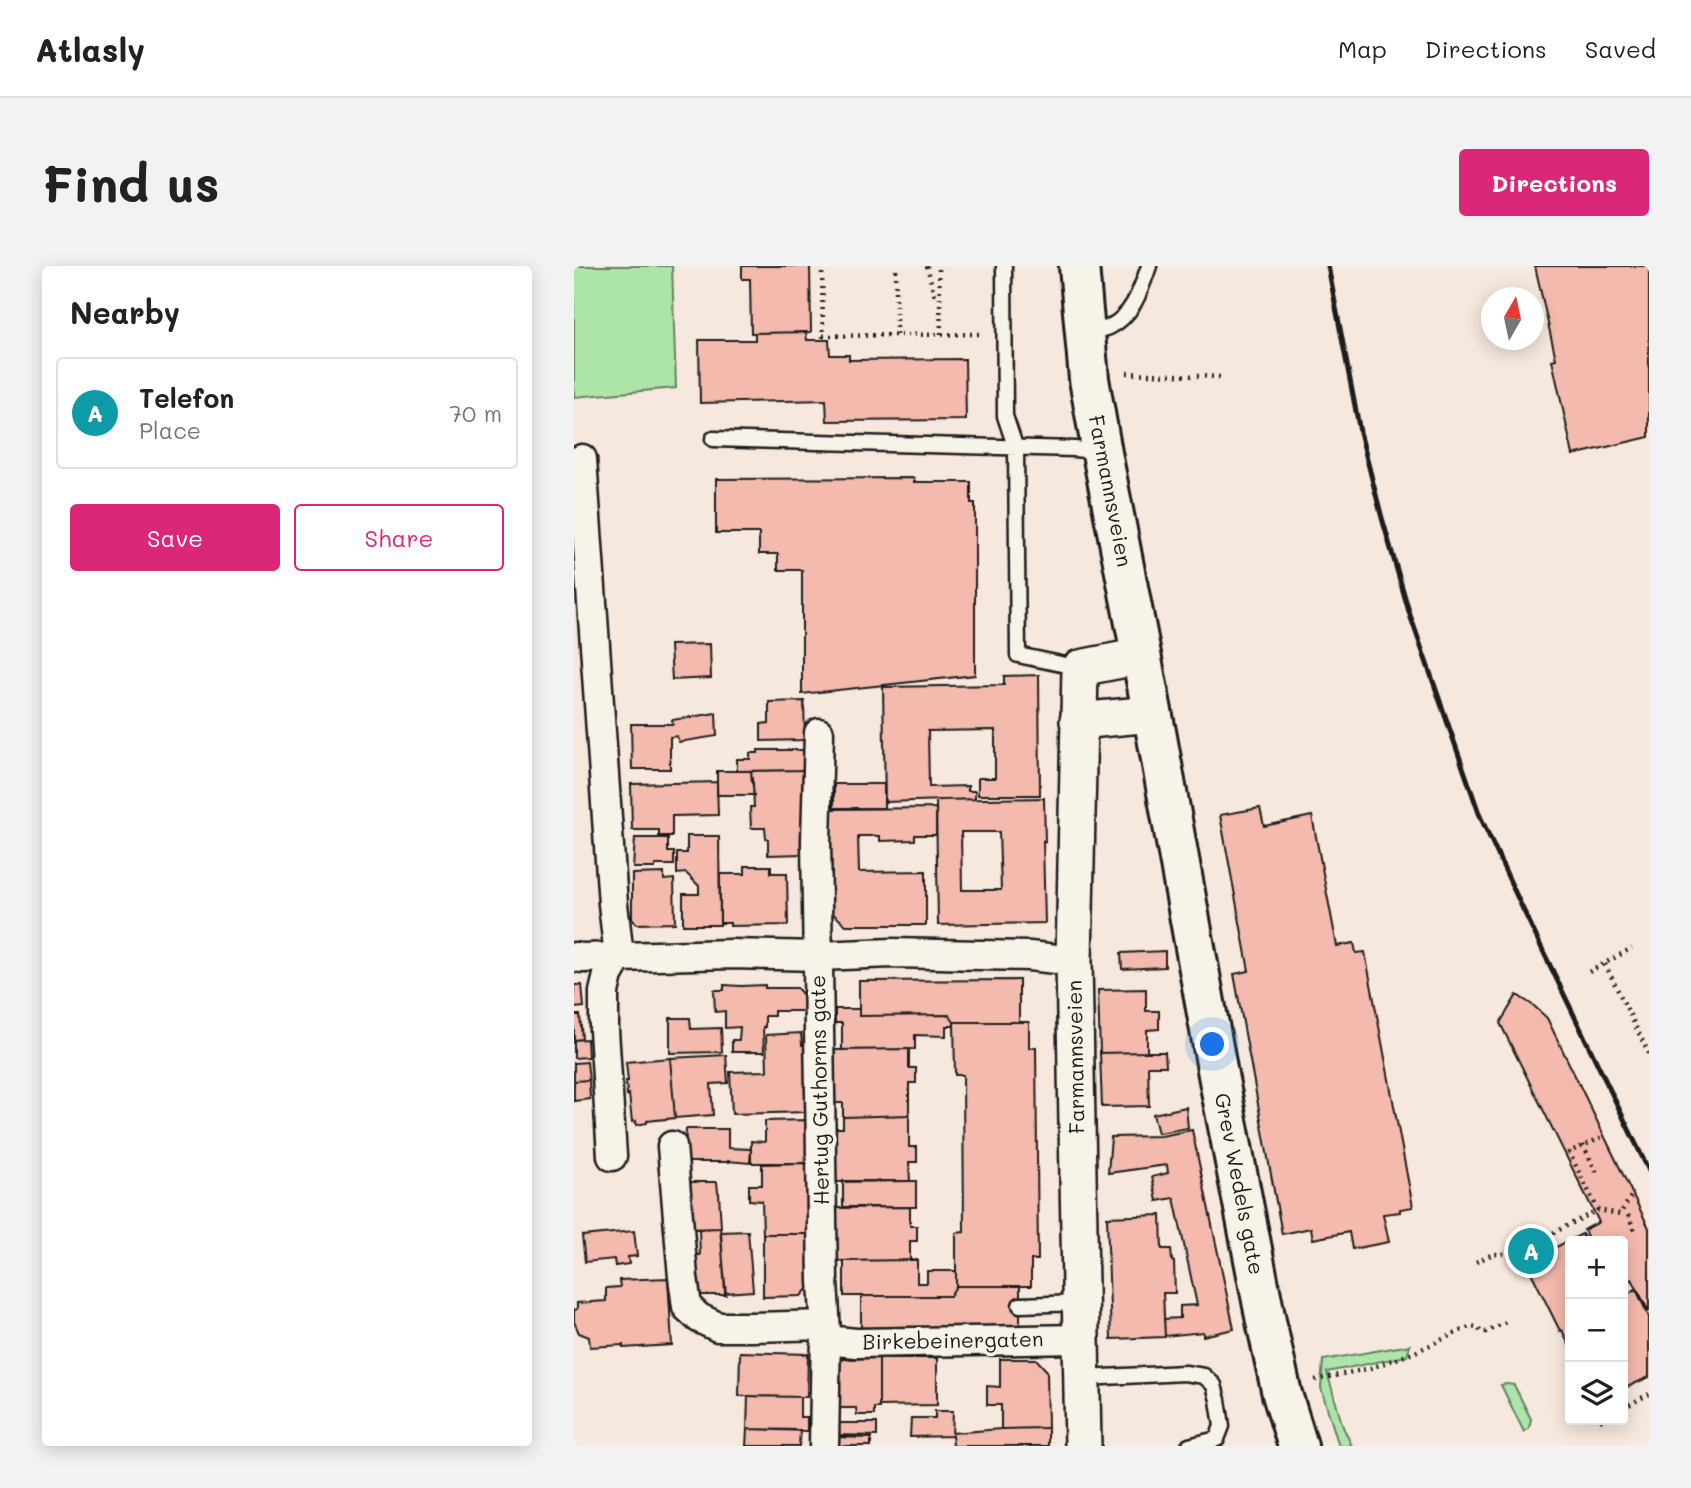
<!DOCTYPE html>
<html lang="en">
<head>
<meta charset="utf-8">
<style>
  body { margin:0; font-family:Mali,sans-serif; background:#f2f2f2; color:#222 }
  .controls { position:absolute; right:21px; bottom:21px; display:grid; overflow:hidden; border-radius:7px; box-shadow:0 4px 18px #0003 }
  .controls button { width:63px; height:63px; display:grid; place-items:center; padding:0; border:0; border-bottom:2px solid #e0e0e0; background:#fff; color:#222; font:35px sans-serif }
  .compass { position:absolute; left:907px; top:21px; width:63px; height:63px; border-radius:50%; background:#fff; box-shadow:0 4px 18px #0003; rotate:9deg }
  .you { position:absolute; left:639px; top:779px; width:24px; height:24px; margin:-18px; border:5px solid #fff; border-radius:50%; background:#1a73e8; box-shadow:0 0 0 10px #1a73e833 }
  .badge { display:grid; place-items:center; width:46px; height:46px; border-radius:50%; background:#db2777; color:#fff; font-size:23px; font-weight:700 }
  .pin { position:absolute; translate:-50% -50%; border:4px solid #fff; box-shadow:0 2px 7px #0006 }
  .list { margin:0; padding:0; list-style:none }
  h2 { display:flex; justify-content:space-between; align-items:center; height:91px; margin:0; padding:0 28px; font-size:30px }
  h2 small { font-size:23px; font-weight:400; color:#767676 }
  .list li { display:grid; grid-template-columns:46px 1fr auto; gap:21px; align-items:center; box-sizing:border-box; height:112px; margin:0 14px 14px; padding:0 14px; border:2px solid #e0e0e0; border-radius:7px }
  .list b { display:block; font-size:26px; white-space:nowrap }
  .list p { margin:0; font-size:23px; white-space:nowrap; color:#767676 }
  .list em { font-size:23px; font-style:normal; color:#767676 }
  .actions { display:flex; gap:14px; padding:21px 28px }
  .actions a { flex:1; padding:16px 0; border:2px solid #db2777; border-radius:7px; text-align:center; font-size:24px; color:#db2777 }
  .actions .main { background:#db2777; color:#fff }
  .icon { flex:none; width:38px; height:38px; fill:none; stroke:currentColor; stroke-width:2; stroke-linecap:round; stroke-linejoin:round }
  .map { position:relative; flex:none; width:1075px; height:1180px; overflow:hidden; border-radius:7px }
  header { display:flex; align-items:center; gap:42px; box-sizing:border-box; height:98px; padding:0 35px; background:#fff; border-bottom:2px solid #e0e0e0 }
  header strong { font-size:33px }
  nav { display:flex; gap:38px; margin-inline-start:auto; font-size:24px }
  .intro { display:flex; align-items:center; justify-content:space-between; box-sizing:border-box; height:168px; padding:0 42px }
  h1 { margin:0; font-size:49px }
  .button { padding:18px 32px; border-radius:7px; background:#db2777; color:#fff; font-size:24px; font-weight:700 }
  main { display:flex; gap:42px; padding:0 42px }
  aside { flex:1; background:#fff; border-radius:7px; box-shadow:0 4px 18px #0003 }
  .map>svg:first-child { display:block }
  .green { fill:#ade5a9; stroke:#648062; stroke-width:2 }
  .building { fill:#f4baad; stroke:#1c1c1c; stroke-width:2; fill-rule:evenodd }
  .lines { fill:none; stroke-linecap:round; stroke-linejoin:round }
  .service-casing { stroke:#1c1c1c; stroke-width:19 }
  .minor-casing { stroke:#1c1c1c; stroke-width:33 }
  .tertiary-casing { stroke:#1c1c1c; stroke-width:40 }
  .secondary-casing { stroke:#1c1c1c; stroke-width:44 }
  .path { stroke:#1c1c1c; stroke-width:4.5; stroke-dasharray:2 5; stroke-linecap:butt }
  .service { stroke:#f7f3e8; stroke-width:14 }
  .minor { stroke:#f7f3e8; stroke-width:28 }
  .tertiary { stroke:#f7f3e8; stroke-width:35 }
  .secondary { stroke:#f7f3e8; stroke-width:38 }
  .rail { stroke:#1c1c1c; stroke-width:5 }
  .labels { text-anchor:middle; stroke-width:7; stroke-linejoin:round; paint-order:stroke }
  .street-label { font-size:21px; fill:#1c1c1c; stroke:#f7f3e8 }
</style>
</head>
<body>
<header>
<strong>Atlasly</strong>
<nav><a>Map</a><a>Directions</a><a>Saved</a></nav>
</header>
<div class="intro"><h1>Find us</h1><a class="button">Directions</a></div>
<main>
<aside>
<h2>Nearby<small></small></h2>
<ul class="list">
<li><span class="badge" style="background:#0f9aa8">A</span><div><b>Telefon</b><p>Place</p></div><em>70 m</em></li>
</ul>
<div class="actions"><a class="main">Save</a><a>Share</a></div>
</aside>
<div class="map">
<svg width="1075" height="1180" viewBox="0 0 1075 1180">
  <rect width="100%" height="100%" fill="#f6e8dc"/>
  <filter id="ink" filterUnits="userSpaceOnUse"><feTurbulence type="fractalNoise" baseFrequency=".0143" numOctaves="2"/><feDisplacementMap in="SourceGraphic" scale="14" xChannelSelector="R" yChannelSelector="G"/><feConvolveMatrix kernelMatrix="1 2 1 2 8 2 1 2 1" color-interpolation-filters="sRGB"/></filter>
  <g filter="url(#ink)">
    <path class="green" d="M0,0H98L102,122L0,131Z
      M836,1079L833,1090L753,1106L769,1161L778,1180H765L747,1122L749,1094Z
      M933,1118L940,1119L957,1153L955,1162L950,1166L927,1119Z"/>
    <path class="building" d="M168,0H236L237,66L177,67L176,13H168Z
      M961,0H1075V171L999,189L978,94L982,93Z
      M232,66L233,74H255L256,89H275V94L391,93L392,154L253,155L252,134L126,137L125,74H181V67Z
      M340,212V216H397V237H401V409L228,428V304H204V288H185V267H142V213Z
      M136,378L137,412L98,414L96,379Z
      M465,409L466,529H404V512H421V464L354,465L355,521L394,520V525H401V533L311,536L309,421L430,419V410Z
      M230,435L231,474L187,475V458L195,457V436Z
      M142,447L143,470L105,476L103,470L96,471V503H58L57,458H99L98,454Z
      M184,484H231V504L163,505V493H176V487H184Z
      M231,504L229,588L194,589V573L192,572L191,562H177L176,541H180L179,517H178L177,505Z
      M143,505H177L180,529H143Z
      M143,516L144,549L98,550V570H85V564H58L57,518Z
      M260,518H310V542H260Z
      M470,532L471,576L469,575L471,657L364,659L362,534ZM387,566H425L427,624H388Z
      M362,542V569H341V574L306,575V570H284L285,606L352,605V659H272L257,646V543Z
      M686,542L690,560L738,550L763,680L780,677L782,687L791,686L839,941L826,943V946L809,948L815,976L778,983L775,966L739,973L737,962L708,968L660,708L675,705L646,549Z
      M113,570H145L146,659H109V628H125V620L112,607L103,608V587H113Z
      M61,572H94V586H100V599H81V602H59Z
      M171,600H197V607H213L214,659L156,660V657H146V608H171Z
      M90,607V614L100,613L101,657L63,658L58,653V608Z
      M591,685V701L548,703L547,687Z
      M445,714V756H380L375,749L285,750V715Z
      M0,719H8L10,741L0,742Z
      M150,719L167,720L191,719V722H223L230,730V745H200V750H191V761H189L190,786H158V774H165L166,761L151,762V745L141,746L140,724H150Z
      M572,723V745H585V763L573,764V786L526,787L524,724Z
      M943,729L960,740L973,752L1075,962V1046L1058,1013L1049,1017V975H1015L1010,964L1025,956L926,757Z
      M261,743H285V750L375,749L380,756V760H372V770L341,769V783L268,784V757H261Z
      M0,749H6L8,773L0,774Z
      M96,752H116L117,763L147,762L148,786L96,787Z
      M380,756H455V782L462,781L464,994H457V1020H382V967L390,966L389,809H381Z
      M227,767L228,779H230L233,846L158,848L156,806L193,805L192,769Z
      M13,773L14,791L0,792V774Z
      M335,783V802H342V817H335V849L269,851V837H261V784Z
      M573,786H591L592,800H574L575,840L528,841L526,787Z
      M152,789L154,817L137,818L139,849L101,852L96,792Z
      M96,792L101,852L73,855V857L62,859V855L58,856L55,828L53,829L52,815H54L52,796Z
      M13,796L15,814L0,815V797Z
      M15,814L16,833L0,835V815Z
      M612,841L614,862L584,867L579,848Z
      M335,849V881H343V896H335L336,915L262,916V862H269V851Z
      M234,854V897H177V875L191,876V855Z
      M112,863H154V882L177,883L176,897L154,895V896H111Z
      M618,864L660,1063L629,1070V1066L591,1070L590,1053L606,1052V1040L623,1039L600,932L583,935L578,911L594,907L593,899L534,907L537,871L587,870Z
      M234,897L235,968H189L188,935L175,934V919H188V898Z
      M269,915H342V941H269Z
      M114,916H143L144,926L145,927L147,962L114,963Z
      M336,941V960H343V975H336V994L263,995L262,942Z
      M587,949L588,983H597L598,995L600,996L601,1027H589L591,1071L537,1073L533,951Z
      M146,962L152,1029H125L115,989H126L125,963Z
      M60,965L63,990L54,991L55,998L41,1000L40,993L11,996L8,970Z
      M174,965L179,1025L151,1027L147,966Z
      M189,968H235V1021L227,1030L189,1031Z
      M1008,968L1012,975H996V1081L988,1064L986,1065L952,996Z
      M336,994H343V1017H353V1005H382V1020L376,1030H270V995Z
      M94,1012L98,1079L49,1082V1079L16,1081L15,1071L5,1067L0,1056V1044L3,1043V1037L32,1035V1022L46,1021L45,1014Z
      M382,1020H446V1061L287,1062V1030H376Z
      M1062,1023L1075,1051V1111L1049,1123V1030Z
      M166,1086L234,1088L233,1131L165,1130Z
      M305,1092H363V1139L305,1140Z
      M305,1092V1142H300V1149H283L282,1142H261V1099L269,1093Z
      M426,1093H462L473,1105L474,1162L427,1163V1139H413V1120L426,1121Z
      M174,1130L226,1131V1151H233V1165L173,1163Z
      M361,1145H379L378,1170L336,1171L337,1152H361Z
      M260,1157H303V1170L260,1169Z
      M474,1162V1180H379L378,1167L427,1163Z
      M173,1163L226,1164L225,1180H172Z
      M260,1171L297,1172V1180H260Z"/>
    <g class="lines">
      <defs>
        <path id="service" d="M430,0L431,150L442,183L444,389L506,402
          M512,67C520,65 528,64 535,61C559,50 567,23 575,0
          M139,173L501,183L527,186
          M446,1039L506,1037
          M509,1112L611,1107L630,1110L640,1119L644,1134L648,1160L643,1173L615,1180"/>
        <path id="minor" d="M8,193L39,638L45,690L34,709L30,726V764L38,890
          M245,467L242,575L249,1015L252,1066L250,1180
          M0,691L8,692L158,688L245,690L318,687L455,690L500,695
          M98,880L109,1011L113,1041L125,1052L144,1061H178L251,1059
          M252,1074L282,1077L506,1073"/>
        <path id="tertiary" d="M504,455L578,448
          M509,1180L500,695L506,402L567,390"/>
        <path id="secondary" d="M505,0L515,113L528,187L583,471L645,814L692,1055L708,1128L724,1180"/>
      </defs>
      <use href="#service" class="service-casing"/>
      <use href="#minor" class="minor-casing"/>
      <use href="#tertiary" class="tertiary-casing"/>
      <use href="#secondary" class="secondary-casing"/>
      <path class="path" d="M248,0L249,70L405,68
        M353,0L360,28H366
        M367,68L365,3L368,0
        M322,69V0
        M553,107L646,111
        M1031,698L1075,788
        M1015,706L1058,682
        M1009,879L1024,909
        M1024,944L995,886L1031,870
        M1054,949L1062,967
        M902,996L919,988H938L1024,944L1046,948L1059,927
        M741,1114L797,1102L839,1087L897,1060L903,1061L907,1066H912L932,1056
        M1049,1142L1075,1128
        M1026,1155L1028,1154"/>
      <use href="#service" class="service"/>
      <use href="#minor" class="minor"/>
      <use href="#tertiary" class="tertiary"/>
      <use href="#secondary" class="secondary"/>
      <path class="rail" d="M754,0L786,166L808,252L836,349L906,550L946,637L1075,905"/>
    </g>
  </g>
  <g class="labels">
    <g class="street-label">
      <text transform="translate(536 225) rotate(79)" y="7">Farmannsveien</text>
      <text transform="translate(502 791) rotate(-91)" y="7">Farmannsveien</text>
      <text transform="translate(246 824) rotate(-91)" y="7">Hertug Guthorms gate</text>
      <text transform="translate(665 918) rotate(79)" y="7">Grev Wedels gate</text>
      <text transform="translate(379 1075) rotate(-1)" y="7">Birkebeinergaten</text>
    </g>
  </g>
</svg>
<div class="controls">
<button>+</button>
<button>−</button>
<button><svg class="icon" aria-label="layers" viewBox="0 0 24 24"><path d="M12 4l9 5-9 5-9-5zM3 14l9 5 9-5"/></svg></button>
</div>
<svg class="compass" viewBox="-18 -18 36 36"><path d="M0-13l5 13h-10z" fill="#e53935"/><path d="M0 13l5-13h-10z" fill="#767676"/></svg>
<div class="you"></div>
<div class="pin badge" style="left:957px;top:985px;background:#0f9aa8">A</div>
</div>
</main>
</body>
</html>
